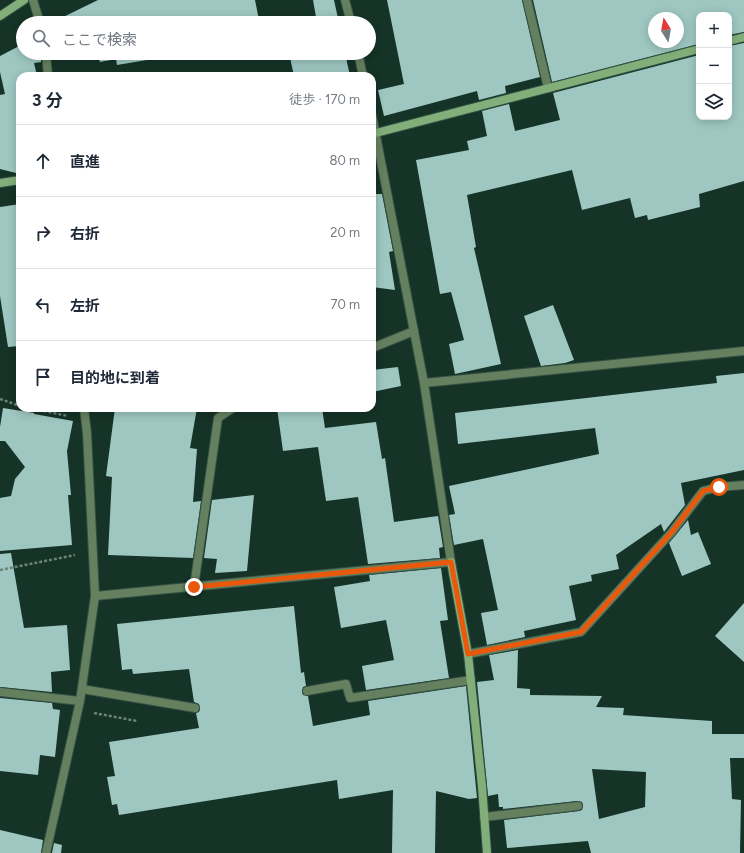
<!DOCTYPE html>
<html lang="ja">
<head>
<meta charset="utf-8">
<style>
  body { margin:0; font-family:Figtree,"Noto Sans JP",sans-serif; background:#f2f2f3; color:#1f2937 }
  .controls { position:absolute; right:12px; top:12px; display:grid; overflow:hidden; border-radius:8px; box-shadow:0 2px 10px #0003 }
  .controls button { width:36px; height:36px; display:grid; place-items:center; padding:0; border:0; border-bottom:1px solid #e0e1e3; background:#fff; color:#1f2937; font:20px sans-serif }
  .compass { position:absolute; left:648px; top:12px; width:36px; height:36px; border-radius:50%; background:#fff; box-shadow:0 2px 10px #0003; rotate:349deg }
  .stop { position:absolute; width:12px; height:12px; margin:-9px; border:3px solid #ea580c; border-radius:50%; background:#fff }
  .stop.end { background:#ea580c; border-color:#fff; box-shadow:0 1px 4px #0008 }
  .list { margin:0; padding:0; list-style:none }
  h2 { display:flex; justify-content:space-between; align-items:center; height:52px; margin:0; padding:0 16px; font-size:17px }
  h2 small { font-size:13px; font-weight:400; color:#747a83 }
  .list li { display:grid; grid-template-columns:26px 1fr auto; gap:12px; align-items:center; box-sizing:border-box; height:72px; padding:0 16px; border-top:1px solid #e0e1e3 }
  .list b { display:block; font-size:15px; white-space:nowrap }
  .list em { font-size:13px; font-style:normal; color:#747a83 }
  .icon { flex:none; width:22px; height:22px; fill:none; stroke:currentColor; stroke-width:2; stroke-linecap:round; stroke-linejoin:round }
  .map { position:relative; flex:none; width:744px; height:853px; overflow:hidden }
  .search { position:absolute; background:#fff; box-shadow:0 2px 10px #0003; left:16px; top:16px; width:360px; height:44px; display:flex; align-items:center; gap:10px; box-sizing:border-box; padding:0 14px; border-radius:22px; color:#747a83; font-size:15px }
  .panel { position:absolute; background:#fff; box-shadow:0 2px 10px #0003; left:16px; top:72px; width:360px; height:340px; border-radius:12px }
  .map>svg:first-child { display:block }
  .building { fill:#9ec7c1; fill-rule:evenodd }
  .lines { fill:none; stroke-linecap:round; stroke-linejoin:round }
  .lane-casing { stroke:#355044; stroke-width:10 }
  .street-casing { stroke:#355044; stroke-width:10 }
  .secondary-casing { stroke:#355044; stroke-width:10 }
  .path { stroke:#6b8378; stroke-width:2.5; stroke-dasharray:3 2; stroke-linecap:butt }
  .lane { stroke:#64805e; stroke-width:8 }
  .street { stroke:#64805e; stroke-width:8 }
  .secondary { stroke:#82af79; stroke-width:8 }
  .route { stroke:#ea580c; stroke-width:5 }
</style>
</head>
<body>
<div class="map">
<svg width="744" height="853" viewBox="0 0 744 853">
  <rect width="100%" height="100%" fill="#153326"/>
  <path class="building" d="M98,0H255L259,20L244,23H55V21Z
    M313,0H334L339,23H317Z
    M387,0H522L540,77L505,86L506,93L479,100L477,91L384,116L378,90L404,84Z
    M533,0H744V32L729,35V15H699V44L552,82ZM654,18H678V42H654Z
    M744,43V181L699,194L700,207L648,220L647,215L635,218L630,198L582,210L572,170L467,195L476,247L474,248L501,364L455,374L449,344L464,340L451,292L440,294L416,160L469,150L467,141L487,136L482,111L509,104L515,131L560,120L553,93L699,55V117H729V46Z
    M23,44V53H41V62L34,63L37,76H20V174L0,169V95L5,94L0,72V56Z
    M52,53H158L159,58L117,65L116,59L100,62L97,53L52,60Z
    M289,53H345L350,76H294Z
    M372,194H382L393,251L389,252L395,290L372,287Z
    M20,204V346L8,347L0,296V207Z
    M553,305L574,360L565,363L541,366L524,316Z
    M398,367L401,386L372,392V370Z
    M744,373V470L681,483L685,505L664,532L661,524L616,555L619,569L591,575L592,581L569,586L576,620L524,631L525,637L487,645L481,613L498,610L483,539L454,545L449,515L455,514L449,486L599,454L595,428L458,444L455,413L717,383L716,376Z
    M3,408L34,413V414L73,421L67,451L71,495H68L72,545L0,551V498L11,496L15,479L25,467L5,441H0V427Z
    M115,408H197L190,448L197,449L193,502L201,501L193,558L108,555L112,477L106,476Z
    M277,408H322L325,428L376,422L382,459L385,458L394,522L438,516L443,547L439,548L440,558L368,564L358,497L326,501L318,447L283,451Z
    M254,495L247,571L215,573L217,559L204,558L212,500Z
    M688,520L691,535L698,532L711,564L682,576L669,543Z
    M11,553L24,628L67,625L70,670L51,672L52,692L0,687V554Z
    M441,568L448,620L440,621L449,678L366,690L362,666L394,660L386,620L341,628L334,587L370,581L369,575Z
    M744,603V662L715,636Z
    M294,606L301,673L304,672L306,686L303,687L302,692L303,695L308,696L313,726L370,715L368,701L466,686L477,798L469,799L436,791L435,853H392L393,790L339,799L337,780L119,815L117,804L112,805L107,777L115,776L109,742L199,728L196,713L199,712L200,709L199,704L194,702L189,669L133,674L132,669L122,670L117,624Z
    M518,650L517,688L530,689V695L602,696L596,707L624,708L623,715L712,721V734H744V758H730L732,799L741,800L740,853H591L588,841L507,848L504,820L579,811L582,810L583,806L582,802L577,801L503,809V807H499L498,794L488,796L477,682L494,680L489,655ZM592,769L646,772L645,807L599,819Z
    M0,698L52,703L53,709L60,710L55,757L40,755L38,775L0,771Z
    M0,830L43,840L41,853H0Z
    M54,843L62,845L61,853H52Z"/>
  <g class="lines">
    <defs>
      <path id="lane" d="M372,348L414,331
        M194,587L218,418L233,408
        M82,689L195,708
        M307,691L346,684L350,698L471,680
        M484,817L578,806"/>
      <path id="street" d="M33,0L40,23
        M345,0L351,23
        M527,0L548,88
        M46,53L48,76
        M358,53L363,76
        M424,383L744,351
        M95,596L451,562L424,383L372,115
        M468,654L581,632L671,533L703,491L719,487L744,485
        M0,692L80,701
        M46,853L80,701L95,596L87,433L84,408"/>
      <path id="secondary" d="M0,16L24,0
        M729,41L744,37
        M372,134L699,49
        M0,183L20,180
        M451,562L468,654L482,786L487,853"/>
    </defs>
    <use href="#lane" class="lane-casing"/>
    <use href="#street" class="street-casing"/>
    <use href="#secondary" class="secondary-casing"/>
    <path class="path" d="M0,399L20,406
      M29,408L68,416
      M0,570L75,555
      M94,713L137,721"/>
    <use href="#lane" class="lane"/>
    <use href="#street" class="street"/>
    <use href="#secondary" class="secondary"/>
  </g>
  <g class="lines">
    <path class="route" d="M194,587L451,562L468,654L581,632L671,533L703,491L719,487"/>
  </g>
</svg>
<div class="controls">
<button>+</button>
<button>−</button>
<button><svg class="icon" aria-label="layers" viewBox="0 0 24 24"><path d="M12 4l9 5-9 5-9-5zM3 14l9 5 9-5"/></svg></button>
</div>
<svg class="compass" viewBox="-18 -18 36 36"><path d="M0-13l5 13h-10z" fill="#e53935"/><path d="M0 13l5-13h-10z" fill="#747a83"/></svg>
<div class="stop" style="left:719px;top:487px"></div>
<div class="stop end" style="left:194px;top:587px"></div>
<div class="search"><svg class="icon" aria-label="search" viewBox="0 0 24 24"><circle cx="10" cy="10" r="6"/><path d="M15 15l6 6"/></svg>ここで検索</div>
<section class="panel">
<h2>3 分<small>徒歩 · 170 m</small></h2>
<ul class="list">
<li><svg class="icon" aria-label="ahead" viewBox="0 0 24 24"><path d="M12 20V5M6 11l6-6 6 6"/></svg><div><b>直進</b></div><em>80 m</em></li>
<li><svg class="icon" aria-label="right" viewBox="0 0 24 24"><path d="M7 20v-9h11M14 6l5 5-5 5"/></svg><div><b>右折</b></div><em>20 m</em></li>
<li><svg class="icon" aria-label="left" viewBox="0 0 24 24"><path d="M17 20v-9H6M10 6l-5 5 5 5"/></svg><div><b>左折</b></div><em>70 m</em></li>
<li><svg class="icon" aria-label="arrive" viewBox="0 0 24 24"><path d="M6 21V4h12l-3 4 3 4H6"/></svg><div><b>目的地に到着</b></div></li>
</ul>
</section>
</div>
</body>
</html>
